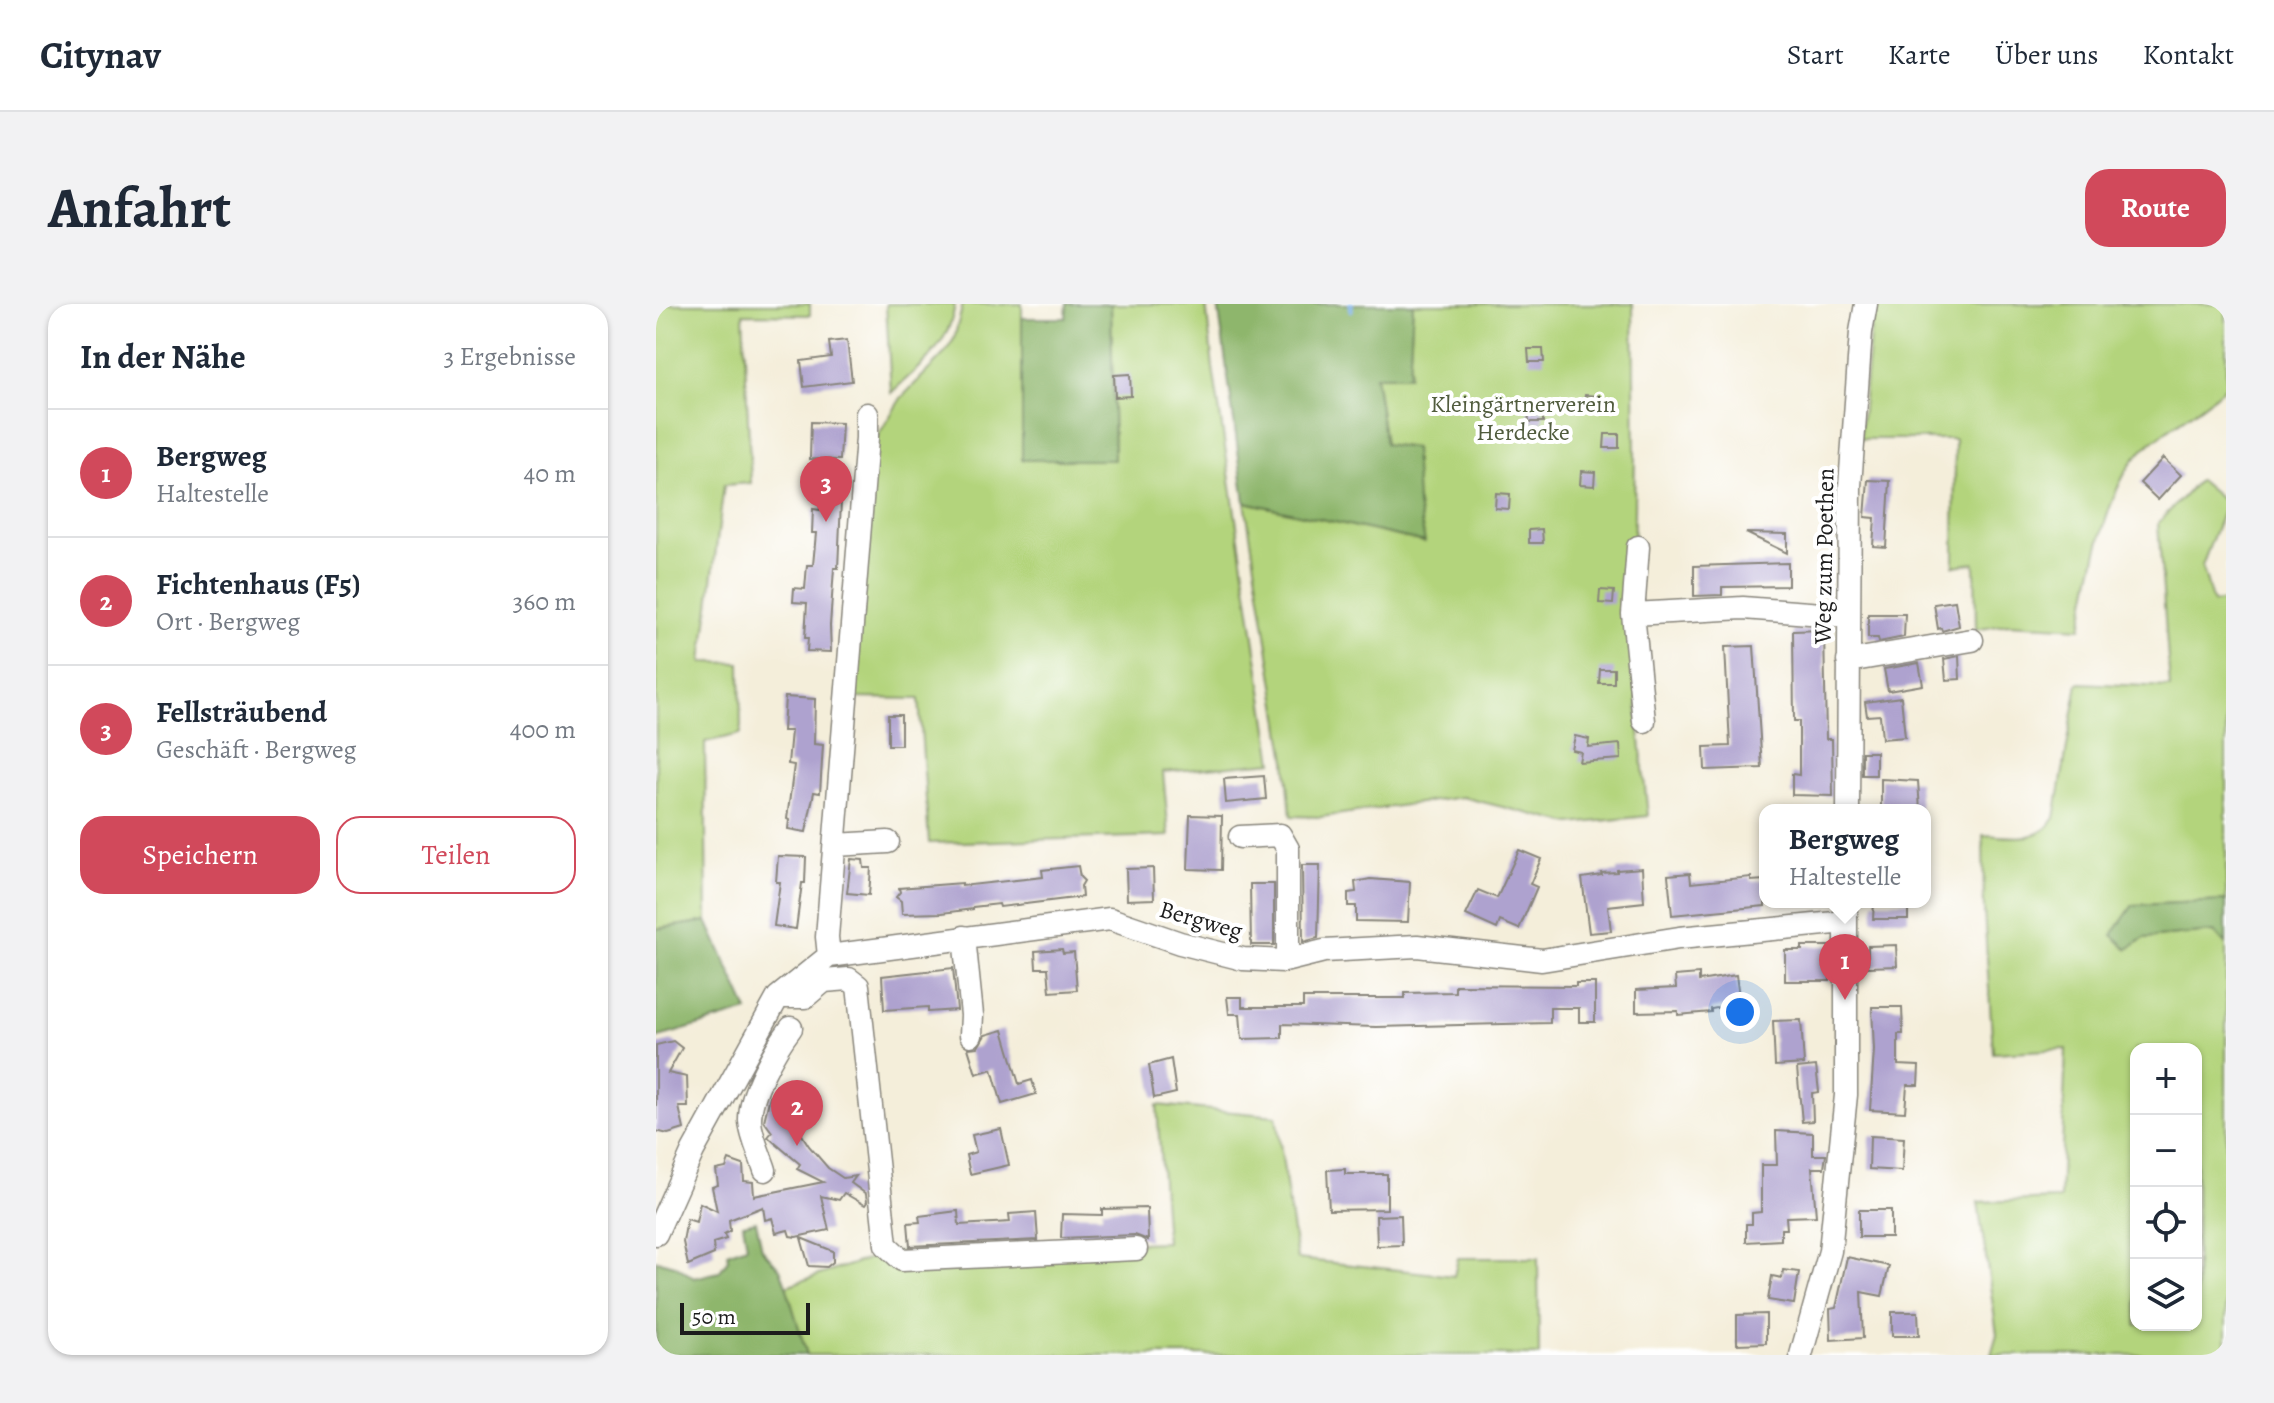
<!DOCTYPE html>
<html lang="de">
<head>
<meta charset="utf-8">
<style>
  body { margin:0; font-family:Alegreya,serif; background:#f2f2f3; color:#1f2937 }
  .controls { position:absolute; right:24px; bottom:24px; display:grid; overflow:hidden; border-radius:16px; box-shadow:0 2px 6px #0004 }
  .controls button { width:72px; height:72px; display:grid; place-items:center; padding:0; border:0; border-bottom:2px solid #e0e1e3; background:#fff; color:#1f2937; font:40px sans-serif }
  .scale { position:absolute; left:24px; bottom:20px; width:130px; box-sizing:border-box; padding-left:8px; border:4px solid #1c1c1c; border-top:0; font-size:22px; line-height:28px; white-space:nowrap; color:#1c1c1c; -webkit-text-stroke:6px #fff; paint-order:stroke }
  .you { position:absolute; left:1084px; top:708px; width:28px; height:28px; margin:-20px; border:6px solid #fff; border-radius:50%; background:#1a73e8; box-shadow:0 0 0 12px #1a73e833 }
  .badge { display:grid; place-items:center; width:52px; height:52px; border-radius:50%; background:#d1495b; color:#fff; font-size:26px; font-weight:700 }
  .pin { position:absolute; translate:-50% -66px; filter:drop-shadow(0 2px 4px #0008) }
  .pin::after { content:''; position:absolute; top:42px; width:28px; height:24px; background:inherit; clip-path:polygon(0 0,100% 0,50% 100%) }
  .popup { position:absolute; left:1103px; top:500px; width:172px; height:104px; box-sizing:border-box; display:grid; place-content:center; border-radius:16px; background:#fff; filter:drop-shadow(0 2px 6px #0005); font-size:26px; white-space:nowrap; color:#747a83 }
  .popup b { font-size:30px; color:#1f2937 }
  .popup::after { content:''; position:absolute; left:50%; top:100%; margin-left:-16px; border:16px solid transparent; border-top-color:#fff }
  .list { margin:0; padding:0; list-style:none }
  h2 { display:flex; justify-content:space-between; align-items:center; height:104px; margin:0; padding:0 32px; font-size:34px }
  h2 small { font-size:26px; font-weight:400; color:#747a83 }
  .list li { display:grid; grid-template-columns:52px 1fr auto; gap:24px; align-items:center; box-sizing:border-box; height:128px; padding:0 32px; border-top:2px solid #e0e1e3 }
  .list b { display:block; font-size:30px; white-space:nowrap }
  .list p { margin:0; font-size:26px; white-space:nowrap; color:#747a83 }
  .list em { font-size:26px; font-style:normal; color:#747a83 }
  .actions { display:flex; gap:16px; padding:24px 32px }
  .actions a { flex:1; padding:18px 0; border:2px solid #d1495b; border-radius:24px; text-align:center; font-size:28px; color:#d1495b }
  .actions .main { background:#d1495b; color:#fff }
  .icon { flex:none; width:44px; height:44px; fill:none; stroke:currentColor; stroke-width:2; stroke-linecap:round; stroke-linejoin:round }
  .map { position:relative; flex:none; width:1570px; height:1051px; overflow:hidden; border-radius:24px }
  header { display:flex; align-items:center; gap:48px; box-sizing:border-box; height:112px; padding:0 40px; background:#fff; border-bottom:2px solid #e0e1e3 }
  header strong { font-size:38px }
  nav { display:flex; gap:44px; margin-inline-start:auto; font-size:28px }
  .intro { display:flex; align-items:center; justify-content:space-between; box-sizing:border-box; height:192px; padding:0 48px }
  h1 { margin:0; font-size:56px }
  .button { padding:20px 36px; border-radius:24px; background:#d1495b; color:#fff; font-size:28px; font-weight:700 }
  main { display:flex; gap:48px; padding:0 48px }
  aside { flex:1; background:#fff; border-radius:24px; box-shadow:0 2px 6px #0004 }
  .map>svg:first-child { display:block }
  .green { fill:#b3d47c; stroke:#68784c; stroke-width:2; fill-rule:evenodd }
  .forest { fill:#8eb66c; stroke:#556944; stroke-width:2 }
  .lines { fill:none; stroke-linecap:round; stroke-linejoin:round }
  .stream { stroke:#7ab0e9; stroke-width:5 }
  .building { fill:#aea2cf }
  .minor-casing { stroke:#88857b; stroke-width:25 }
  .minor { stroke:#fff; stroke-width:22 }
  .labels { text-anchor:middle; stroke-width:8; stroke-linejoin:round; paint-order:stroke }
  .park-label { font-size:24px; fill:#515c3e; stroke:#fff }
  .street-label { font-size:24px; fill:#1c1c1c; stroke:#fff }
</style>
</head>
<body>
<header>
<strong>Citynav</strong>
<nav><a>Start</a><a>Karte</a><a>Über uns</a><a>Kontakt</a></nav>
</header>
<div class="intro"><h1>Anfahrt</h1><a class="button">Route</a></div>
<main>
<aside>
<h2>In der Nähe<small>3 Ergebnisse</small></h2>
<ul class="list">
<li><span class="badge">1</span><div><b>Bergweg</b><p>Haltestelle</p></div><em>40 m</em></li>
<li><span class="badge">2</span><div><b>Fichtenhaus (F5)</b><p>Ort · Bergweg</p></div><em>360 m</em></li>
<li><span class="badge">3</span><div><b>Fellsträubend</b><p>Geschäft · Bergweg</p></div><em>400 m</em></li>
</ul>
<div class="actions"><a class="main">Speichern</a><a>Teilen</a></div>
</aside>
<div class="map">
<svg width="1570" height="1051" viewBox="0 0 1570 1051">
  <rect width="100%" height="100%" fill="#fff"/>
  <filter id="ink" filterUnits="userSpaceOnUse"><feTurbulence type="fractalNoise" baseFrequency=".0125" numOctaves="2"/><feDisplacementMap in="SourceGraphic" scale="16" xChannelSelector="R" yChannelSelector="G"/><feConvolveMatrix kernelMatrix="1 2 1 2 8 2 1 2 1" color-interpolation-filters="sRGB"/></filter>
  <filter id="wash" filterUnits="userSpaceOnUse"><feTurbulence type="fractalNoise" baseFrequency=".006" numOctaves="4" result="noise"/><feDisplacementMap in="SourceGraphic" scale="32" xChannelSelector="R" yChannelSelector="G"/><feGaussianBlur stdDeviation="1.8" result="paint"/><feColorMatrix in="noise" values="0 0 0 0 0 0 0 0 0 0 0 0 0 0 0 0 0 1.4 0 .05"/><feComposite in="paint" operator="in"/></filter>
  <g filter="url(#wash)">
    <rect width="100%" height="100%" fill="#f4eeda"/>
    <path class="green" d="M0,0H154V11L87,10L95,179L68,181L46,358L84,359L85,430L49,438L51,617L0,625Z
      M230,0H299C294,42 264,61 235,89Z
      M307,0H366V156L458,155L455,0H550L557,64L617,458L507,468L513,532L273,539L263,395L194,394L218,138L245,94L288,50L298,35Z
      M757,0H977L979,149L977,267L982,416L992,512L915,520L806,493L665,513L635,512L630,457L589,198L768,238L761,196L729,140L719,71L753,72Z
      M1217,0H1570V82C1543,108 1509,124 1483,150C1451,182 1433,279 1425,324L1352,320L1320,326L1319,259L1298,262L1299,135H1204Z
      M1543,176L1570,199L1546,262L1557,299L1570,297V597L1477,601L1489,634L1559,628L1570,641V1051H1335L1341,1030L1322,898L1404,895L1410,745L1337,749L1328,606L1327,531C1355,532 1383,540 1399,514L1422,379L1514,383L1502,219ZM1480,745H1540V1021H1480Z
      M501,801L620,812L641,955L798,972L802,954H882L883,1051H151L130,982L233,948L510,938Z"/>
    <path class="forest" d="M411,0H455L458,156H366V14H410Z
      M562,0H757L753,72H719L729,140L758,144L761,196L769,238L589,198Z
      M1570,597V641L1558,628L1489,634L1472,645L1456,631L1477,601Z
      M51,617L92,707L0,734V625Z
      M100,917L106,945L124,965L130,981L151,1051H0V956L19,961L38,974L63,968L72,956L71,949L91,942L87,920Z"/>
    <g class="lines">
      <path class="stream" d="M695,6V0"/>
    </g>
    <g id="blocks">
      <path class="building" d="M191,36L196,77L148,83L145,57L175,53L173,38Z
        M872,45H887L888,58H873Z
        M474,70L475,92L459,93L458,71Z
        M929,91L942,92L941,105L927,104Z
        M872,105H887V118H873Z
        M155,118L186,119L184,156L154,155Z
        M949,130H963V144H948Z
        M1507,154L1525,171L1502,196L1484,179Z
        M925,167L939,168L938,182L924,181Z
        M1212,176L1234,177L1230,243L1217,242L1219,214L1209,213Z
        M840,189L854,190L853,205L839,204Z
        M165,196L185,197L182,264H178L174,322L175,348L151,347L152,334H149L151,299L137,298L138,284L149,285L151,261H157L160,229H156L157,205L164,206Z
        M886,225L887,239H873V226Z
        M1090,229L1131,230V249Z
        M1132,259V282L1066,283V291L1038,292V262Z
        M944,286L958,287L957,300L943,299Z
        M1299,297L1303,322L1286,327L1285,324L1282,325L1278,300Z
        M1212,310H1249L1248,333L1223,338L1222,334H1212Z
        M1168,326L1170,435H1176L1177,492L1136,491V470L1143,471V417H1138L1137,327Z
        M1098,342L1106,464L1049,466L1048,443L1074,442L1069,343Z
        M1303,352L1304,375L1290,376L1288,355Z
        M1263,359L1267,381L1232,387L1228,365Z
        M944,365H958V379H943Z
        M129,393L159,395L158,440L167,441L164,489L158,488L150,528L132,525L133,516L131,515L138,461L132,460L135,427H127Z
        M1245,393L1249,433L1226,435L1224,411L1211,412L1209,398Z
        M232,411H245V441H232Z
        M919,432L933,435L932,443L964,440L965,455L923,458L925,448L916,446Z
        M1206,448H1220V471H1206Z
        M608,472L610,495L570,499L568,475Z
        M1225,475L1262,477L1264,506H1225Z
        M534,511L566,512L565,566L532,565Z
        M863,546L885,555L874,580L881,583L863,625L844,617L841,625L810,611L822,586L841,594Z
        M122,552L150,553L149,579H146L140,625L118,622L124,578H120Z
        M195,555L207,556L208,564H215L213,591L191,589Z
        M646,561H664L662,634L647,638Z
        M422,562L424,573L428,577L425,582L426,593L344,603L343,600L317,603V605L286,609L246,610L245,597L240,593L244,588L243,584L306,579V582L387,573L386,566Z
        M497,564L498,595L471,596L470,565Z
        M986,564L988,598L952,602L955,627L933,629L926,574L946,571L945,569L961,568V566Z
        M1034,569L1035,579L1095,573V577L1109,576V602L1016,611L1012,571Z
        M714,575L754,578L752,618L700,617V602H692V589L700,588L699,578Z
        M594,580H618V641H595Z
        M1218,598H1252V615H1217Z
        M1240,641L1241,662L1212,663V642Z
        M1146,642H1173L1174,677H1129V646H1146Z
        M406,645L407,649L418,648L421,686L394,688L392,664H380L379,647Z
        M297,664L301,706L272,708V703L228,706L226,672Z
        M1043,670V677L1080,671L1084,700L1055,705V708L1022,711V707L980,708V686L1020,684L1019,672Z
        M920,679H939V718H923V704H894V719L720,723L626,720V734L586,735L584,710H573L571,693H586V703H647V694H749V689L799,688V681L920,682Z
        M1216,703H1246L1247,730H1242V761L1263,762L1262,781H1251L1249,808L1214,806L1218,746Z
        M1145,716L1148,760L1119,762L1117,717Z
        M347,726L363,780L376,776L380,790L346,800L336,765L320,770L312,744L322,743L329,731Z
        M17,737L26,744L12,769L31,773L32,803H23L28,825L12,830L0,827V741Z
        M515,755L520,789L498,794L493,761Z
        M1160,762L1163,788L1156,789L1157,817L1146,818L1141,764Z
        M114,792L128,793L135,812L148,808L154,820L143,826L153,842L172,864L187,874L200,872L195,879L210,890L211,898L209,901L188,889L183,896L165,892L173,926L140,933L134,932L132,926L120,929L116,914L109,916L107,903L73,916L74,927L68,930L70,935L57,939L58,950L32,961L27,938L31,915L40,918L44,899L61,907L56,883L62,881L60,866L70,864L73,856L87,861L88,877L97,878L98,892L167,878L141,865L144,860L112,833L116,828L108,817Z
        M345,825L353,861L314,870L310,851L320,848L316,831Z
        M1120,827L1157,829V851H1170L1168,864H1156L1160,912L1130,913L1131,925H1125V936L1090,938V920H1096V909L1105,908V861H1121Z
        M1214,832L1248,834L1246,867L1213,865Z
        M689,865V870H731V905L673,906L671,866Z
        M491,904L492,936L479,931L405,934L406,910L446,911V905Z
        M1203,906H1235V933H1203Z
        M302,907L303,921L354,918L353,910L380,908L382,936L254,942L252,919L264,918L263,912Z
        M745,911L746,941L721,942L720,912Z
        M145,934L177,947V958L171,963L153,962Z
        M1191,953L1233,962L1226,992L1205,988L1207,1034L1175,1036L1174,1005L1180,1004Z
        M1127,966L1143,968L1138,1000L1112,996L1116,972L1126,974Z
        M1236,1008H1262L1263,1032H1236Z
        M1110,1010V1039L1081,1040V1011Z"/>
    </g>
  </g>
  <g filter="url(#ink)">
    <use href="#blocks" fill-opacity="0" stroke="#88857b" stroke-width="2"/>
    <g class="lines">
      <defs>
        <path id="minor" d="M982,243L977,310L988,417
          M977,310L1087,304L1193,312
          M1192,357L1316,336
          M1192,506L1194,182L1205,28L1210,0
          M584,533L624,531L632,545V656
          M179,541L232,538
          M308,633L316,711L315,731
          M173,652L171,633L211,134V110
          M122,693H149L168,677L193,675L202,682L230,941L246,956L480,945
          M109,866C104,850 95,833 94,817C93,790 119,745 135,724
          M0,930L37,847L122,693L173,652L454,615L524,639L587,655L628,657L668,647L761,642L886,656L1023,634L1190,618
          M1145,1051L1174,947L1190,791V598"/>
      </defs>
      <use href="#minor" class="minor-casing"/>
      <use href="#minor" class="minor"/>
    </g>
  </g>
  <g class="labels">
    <g class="park-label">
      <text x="867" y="108">Kleingärtnerverein<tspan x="867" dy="28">Herdecke</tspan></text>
    </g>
    <g class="street-label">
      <text transform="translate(1168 252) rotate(-89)" y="8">Weg zum Poethen</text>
      <text transform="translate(545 616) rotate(16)" y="8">Bergweg</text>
    </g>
  </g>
</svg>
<div class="controls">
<button>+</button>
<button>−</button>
<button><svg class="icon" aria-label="locate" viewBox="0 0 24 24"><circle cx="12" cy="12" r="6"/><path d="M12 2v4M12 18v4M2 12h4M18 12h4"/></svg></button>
<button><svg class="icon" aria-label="layers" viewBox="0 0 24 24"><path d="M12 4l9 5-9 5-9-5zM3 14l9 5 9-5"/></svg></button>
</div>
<div class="scale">50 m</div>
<div class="you"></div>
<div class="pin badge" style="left:1189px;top:696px">1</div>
<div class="popup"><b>Bergweg</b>Haltestelle</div>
<div class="pin badge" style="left:141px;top:842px">2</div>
<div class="pin badge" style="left:170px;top:218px">3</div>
</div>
</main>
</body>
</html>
